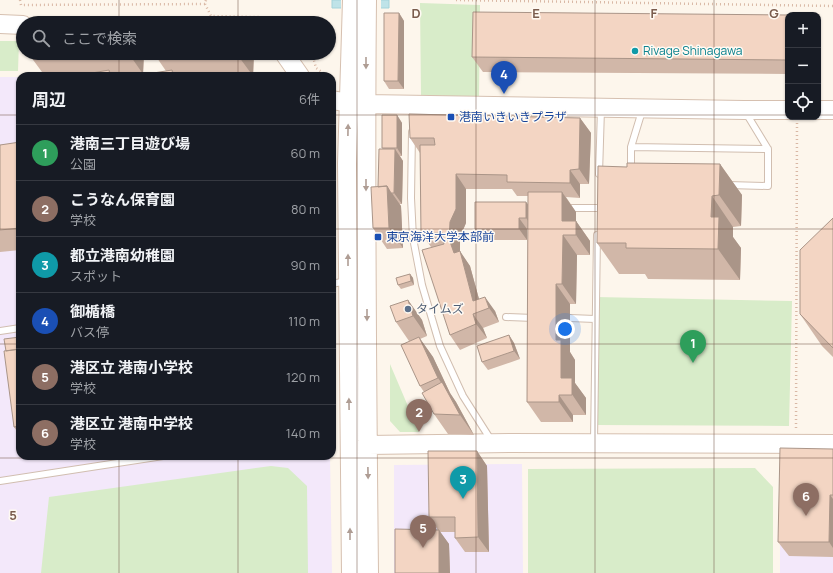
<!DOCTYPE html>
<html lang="ja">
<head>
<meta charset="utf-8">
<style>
  body { margin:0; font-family:Manrope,"Noto Sans JP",sans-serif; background:#242831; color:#f1f3f6 }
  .controls { position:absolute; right:12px; top:12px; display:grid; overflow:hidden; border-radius:8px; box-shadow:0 1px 3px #0004 }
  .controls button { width:36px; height:36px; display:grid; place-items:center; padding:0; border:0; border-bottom:1px solid #363941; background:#171b24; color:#f1f3f6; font:20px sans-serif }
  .you { position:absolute; left:565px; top:329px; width:14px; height:14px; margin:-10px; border:3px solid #fff; border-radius:50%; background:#1a73e8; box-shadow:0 0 0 6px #1a73e833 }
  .badge { display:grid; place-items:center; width:26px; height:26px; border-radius:50%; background:#e76f51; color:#fff; font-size:13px; font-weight:700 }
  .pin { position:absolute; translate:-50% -33px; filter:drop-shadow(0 1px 2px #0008) }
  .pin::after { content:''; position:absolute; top:21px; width:14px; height:12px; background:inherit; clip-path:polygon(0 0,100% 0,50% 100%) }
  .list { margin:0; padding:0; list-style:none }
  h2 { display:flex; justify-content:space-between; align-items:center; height:52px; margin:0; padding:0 16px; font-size:17px }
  h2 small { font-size:13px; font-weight:400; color:#9ea1a6 }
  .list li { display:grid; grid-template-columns:26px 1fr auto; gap:12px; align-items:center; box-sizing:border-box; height:56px; padding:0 16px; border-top:1px solid #363941 }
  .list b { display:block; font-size:15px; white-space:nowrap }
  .list p { margin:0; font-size:13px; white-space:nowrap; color:#9ea1a6 }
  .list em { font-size:13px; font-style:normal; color:#9ea1a6 }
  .icon { flex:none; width:22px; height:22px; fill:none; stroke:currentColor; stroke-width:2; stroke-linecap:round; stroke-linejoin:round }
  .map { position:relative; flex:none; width:833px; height:573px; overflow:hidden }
  .search { position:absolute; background:#171b24; box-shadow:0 1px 3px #0004; left:16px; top:16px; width:320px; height:44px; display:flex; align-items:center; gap:10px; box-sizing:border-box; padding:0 14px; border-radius:22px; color:#9ea1a6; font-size:15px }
  .panel { position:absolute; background:#171b24; box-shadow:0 1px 3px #0004; left:16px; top:72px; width:320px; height:388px; border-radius:12px }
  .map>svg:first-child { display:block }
  .education { fill:#f3e8fa }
  .green { fill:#d8ecc9 }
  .water { fill:#bfe3e8; stroke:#a5d3da }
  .pier { fill:#fdf6ec }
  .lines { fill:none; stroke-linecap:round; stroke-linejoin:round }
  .lane-casing { stroke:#d1beb0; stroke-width:8 }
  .secondary-casing { stroke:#d6c0b0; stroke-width:20 }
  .path { stroke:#d9b8a5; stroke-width:2.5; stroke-dasharray:1 3; stroke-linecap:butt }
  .lane { stroke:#fff; stroke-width:6 }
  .secondary { stroke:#fff; stroke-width:18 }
  .wall { fill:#d1b7a8 }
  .shaded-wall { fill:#aa9588 }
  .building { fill:#f3d5c3; stroke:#aa9588 }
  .oneway { fill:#af9d94 }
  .grid { fill:none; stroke:#7a5c4d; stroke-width:1; stroke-opacity:0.55 }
  .culture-dot { fill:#0f9aa8; stroke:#fffaf3; stroke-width:1.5 }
  .transit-dot { fill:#1a4fb4; stroke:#fffaf3; stroke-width:1.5 }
  .service-dot { fill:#5c6f8a; stroke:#fffaf3; stroke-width:1.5 }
  .labels { text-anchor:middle; stroke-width:3; stroke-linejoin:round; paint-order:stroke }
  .culture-label { font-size:12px; fill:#0d838f; stroke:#fffaf3; text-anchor:start }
  .transit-label { font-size:12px; fill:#164399; stroke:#fffaf3; text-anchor:start }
  .service-label { font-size:12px; fill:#4e5e75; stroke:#fffaf3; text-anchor:start }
  .grid-label { font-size:13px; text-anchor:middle; font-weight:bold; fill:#7a5c4d; stroke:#fffaf3; stroke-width:3; stroke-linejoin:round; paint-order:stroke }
</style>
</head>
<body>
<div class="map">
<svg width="833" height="573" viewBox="0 0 833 573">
  <rect width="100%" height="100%" fill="#fdf6ec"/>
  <path class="education" d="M0,77H20V456H330L332,573H0Z
    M780,458L833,459V573H780Z
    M522,464L523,573H394V465Z"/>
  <path class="green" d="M420,3L480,5L479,98L421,96Z
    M0,41H19L18,71H0Z
    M596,297L792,301L789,426L595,425Z
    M390,364L419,432H400L390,421Z
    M271,466L288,468L307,486L308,573H41L49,497Z
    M755,468L773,487V573H528V469Z"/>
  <path class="water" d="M332,0H389V8H332Z"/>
  <path class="pier" d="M341,0H381V10H341Z"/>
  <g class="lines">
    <defs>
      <path id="lane" d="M412,132L411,198L413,238L422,285L440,346L463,396L491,440
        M631,147L768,149
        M631,170V147L642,111
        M599,174L601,109
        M728,185L768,186V149L746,113
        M565,208H597
        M332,284L346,281
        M506,317L534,318
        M570,318L595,319
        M0,331L20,328
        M594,442L597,235
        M0,481L163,456"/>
      <path id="secondary" d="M367,0C365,191 367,382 369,573
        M0,24L23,25
        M284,53L300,76
        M332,100L349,103L366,104L744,110H788
        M818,110H833
        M368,445L509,443L833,444
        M351,573L347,164L352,0"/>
    </defs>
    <use href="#lane" class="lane-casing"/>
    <use href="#secondary" class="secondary-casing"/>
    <path class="path" d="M20,0L21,5L205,4L206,0
      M456,0L833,6
      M205,4L211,16L299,18V23
      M312,53L316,68L328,76
      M796,428L797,123"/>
    <use href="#lane" class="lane"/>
    <use href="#secondary" class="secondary"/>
  </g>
  <path class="wall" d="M399,13L404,21V89H389L384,81Z
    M788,15V74L483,72L472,57Z
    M28,53H144L143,74L42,72Z
    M155,53H254L253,76L175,75L166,71L155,55Z
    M397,115L402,123V156H400L403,161L402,204H399L401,206L403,248L387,249L373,228L383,149L382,148Z
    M580,118L591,133L589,184H580V198L566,197L576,212V221L590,241V255H577L576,304H570V352L575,360V383L586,398V415H573V422H541L527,402L528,229H527V240H483L475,229L526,202L528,204V196H517L512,189H466V223L460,237V252L470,266L479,299L495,311L499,322L483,328L487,338L460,350L450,335L431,247L421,233L420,153L410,138Z
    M20,143V250L0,252V145Z
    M720,164L742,195L741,226L733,227V237L741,248L740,280L648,279L645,274H619L597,243L627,167Z
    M833,218V357L822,346L800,314Z
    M410,274L413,278L414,285L401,289L398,285Z
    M408,300L422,320L427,336L420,339L433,357L450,393L456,402L474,435L448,434L434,414L424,392L420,386L409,341L396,322Z
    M509,335L514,343L520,359L488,370L482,362Z
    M20,337V435L14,427L6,351Z
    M833,449V557L789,556L778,542Z
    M477,451L487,466L489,552H465L455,538V532H440L449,544L450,573H395L438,530L429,517Z"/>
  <path class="shaded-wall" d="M399,13L404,21V89L398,81Z
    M129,53H144L143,74L129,54Z
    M239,53H254L253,76L239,57Z
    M109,70L113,76H110Z
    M172,70L176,76H173Z
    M397,115L402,123V156L397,148Z
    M580,118L591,133L589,184L579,169Z
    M395,149L403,161L402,204L394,193Z
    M720,164L742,195L741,226L719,195Z
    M570,170L580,184V198L570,183Z
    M456,174L466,189V223L460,237V254L454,253L449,239L450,222Z
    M387,186L401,206L403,248L389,228Z
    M562,192L576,212V221L590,241V255L576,235L562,221Z
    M712,196L733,227V237L741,248L740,280L718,249L711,217Z
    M526,202L534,213V229L526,218Z
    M519,218L527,229V240L519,229Z
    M563,235L577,255L576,304L562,284Z
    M460,251L470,266L482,310L473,301Z
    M410,274L413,278L414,285L411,281Z
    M556,284L570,304V352L575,360V383L586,398V415L561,378L556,340Z
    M485,297L495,311L499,322L489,308Z
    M408,300L422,320L427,336L413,316Z
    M473,314L483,328L487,338L476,324Z
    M509,335L514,343L520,359L514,351Z
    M419,337L433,357L450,393L456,402L474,435L460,415L447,391L438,378Z
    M559,395L573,415V422L559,402Z
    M477,451L487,466L489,552L478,537Z
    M830,495L833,499V548L829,542Z
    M439,530L449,544L450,573H439Z"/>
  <path class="building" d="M473,12L788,15V60L472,57Z
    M384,13H399L398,81H384Z
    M28,22L112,23H28Z
    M65,53H129V54Z
    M155,53H239V57L155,55Z
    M109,70L110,76H93L92,73Z
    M172,70L173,76H135Z
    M409,114L580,118L579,169L570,170V183L507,182V175L456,174V209L450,222L449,239L454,253L460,251L473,301L485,297L489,308L473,314L476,324L450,335L422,250L444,244L443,233H421L420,145H435L434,138H410Z
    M382,115H397V148H382Z
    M20,142V228L0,230V145Z
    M379,149H395L394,193H391L387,186L378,187Z
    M627,163L720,164L719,195L712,196L711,217H719L718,249L626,248V243H597L598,166L627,167Z
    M387,186L389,228H373L371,187Z
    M528,192H562V221H576V235H563L562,284H556V340H561V378H572V395H559V402H527Z
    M475,202H526V218H519V229H475Z
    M833,218V348L800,314V250Z
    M410,274L411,281L398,285L396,278Z
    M408,300L413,316L396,322L390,306Z
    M509,335L514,351L482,362L477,346Z
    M20,337V349L6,351L4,339Z
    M419,337L438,378L420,386L401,345Z
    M20,349V426L14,427L4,351Z
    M442,382L460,415L434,414L422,393Z
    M780,448L833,449V495H830L829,542H778Z
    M428,451H477L478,537L455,538V517H429Z
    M395,529L439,530V573H395Z"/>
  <defs><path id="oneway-solid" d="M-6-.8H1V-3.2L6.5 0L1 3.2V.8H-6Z"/></defs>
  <g class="oneway">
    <use href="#oneway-solid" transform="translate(366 63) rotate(90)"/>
    <use href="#oneway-solid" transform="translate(348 130) rotate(-89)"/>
    <use href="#oneway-solid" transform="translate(366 185) rotate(90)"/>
    <use href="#oneway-solid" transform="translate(348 260) rotate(-90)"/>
    <use href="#oneway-solid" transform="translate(367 315) rotate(90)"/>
    <use href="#oneway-solid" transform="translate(349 404) rotate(-91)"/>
    <use href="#oneway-solid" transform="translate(368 473) rotate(89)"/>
    <use href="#oneway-solid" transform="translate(350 534) rotate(-90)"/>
  </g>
  <path class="grid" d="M119,0V23M238,0V23M357,0V573M476,0V573M595,0V573M714,0V573M119,53V76M238,53V76M0,115H20M332,115H788M818,115H833M0,229H20M332,229H833M0,344H20M332,344H833M119,456V573M238,456V573M0,458H833"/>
  <circle class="culture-dot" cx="635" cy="51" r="4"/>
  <g class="transit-dot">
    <rect x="447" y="113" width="8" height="8" rx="2"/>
    <rect x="374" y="233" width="8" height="8" rx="2"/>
  </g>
  <circle class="service-dot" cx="408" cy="309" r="4"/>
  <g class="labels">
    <g class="culture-label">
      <text x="643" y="55">Rivage Shinagawa</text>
    </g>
    <g class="transit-label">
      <text x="459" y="121">港南いきいきプラザ</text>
      <text x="386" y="241">東京海洋大学本部前</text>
    </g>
    <g class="service-label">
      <text x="416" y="313">タイムズ</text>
    </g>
  </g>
  <g class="grid-label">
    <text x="416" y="18">D</text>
    <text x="536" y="18">E</text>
    <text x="654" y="18">F</text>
    <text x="774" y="18">G</text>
    <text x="13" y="520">5</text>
  </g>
</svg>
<div class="controls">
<button>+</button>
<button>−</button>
<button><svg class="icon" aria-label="locate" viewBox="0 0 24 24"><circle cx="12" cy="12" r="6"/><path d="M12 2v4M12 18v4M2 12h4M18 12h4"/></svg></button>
</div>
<div class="you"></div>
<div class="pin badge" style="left:693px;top:363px;background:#2e9e5b">1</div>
<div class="pin badge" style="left:419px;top:432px;background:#8d6e63">2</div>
<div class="pin badge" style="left:463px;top:499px;background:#0f9aa8">3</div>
<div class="pin badge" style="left:504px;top:94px;background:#1a4fb4">4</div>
<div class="pin badge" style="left:423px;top:548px;background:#8d6e63">5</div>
<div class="pin badge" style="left:806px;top:516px;background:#8d6e63">6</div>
<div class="search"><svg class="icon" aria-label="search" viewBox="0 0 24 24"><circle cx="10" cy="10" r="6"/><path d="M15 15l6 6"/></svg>ここで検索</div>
<section class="panel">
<h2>周辺<small>6件</small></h2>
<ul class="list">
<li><span class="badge" style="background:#2e9e5b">1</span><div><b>港南三丁目遊び場</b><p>公園</p></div><em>60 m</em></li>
<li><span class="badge" style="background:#8d6e63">2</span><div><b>こうなん保育園</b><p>学校</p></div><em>80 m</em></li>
<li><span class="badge" style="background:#0f9aa8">3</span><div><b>都立港南幼稚園</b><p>スポット</p></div><em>90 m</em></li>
<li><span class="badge" style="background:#1a4fb4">4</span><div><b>御楯橋</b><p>バス停</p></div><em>110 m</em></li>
<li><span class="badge" style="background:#8d6e63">5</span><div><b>港区立 港南小学校</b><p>学校</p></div><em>120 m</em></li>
<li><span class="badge" style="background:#8d6e63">6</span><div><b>港区立 港南中学校</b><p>学校</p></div><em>140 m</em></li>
</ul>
</section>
</div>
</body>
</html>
